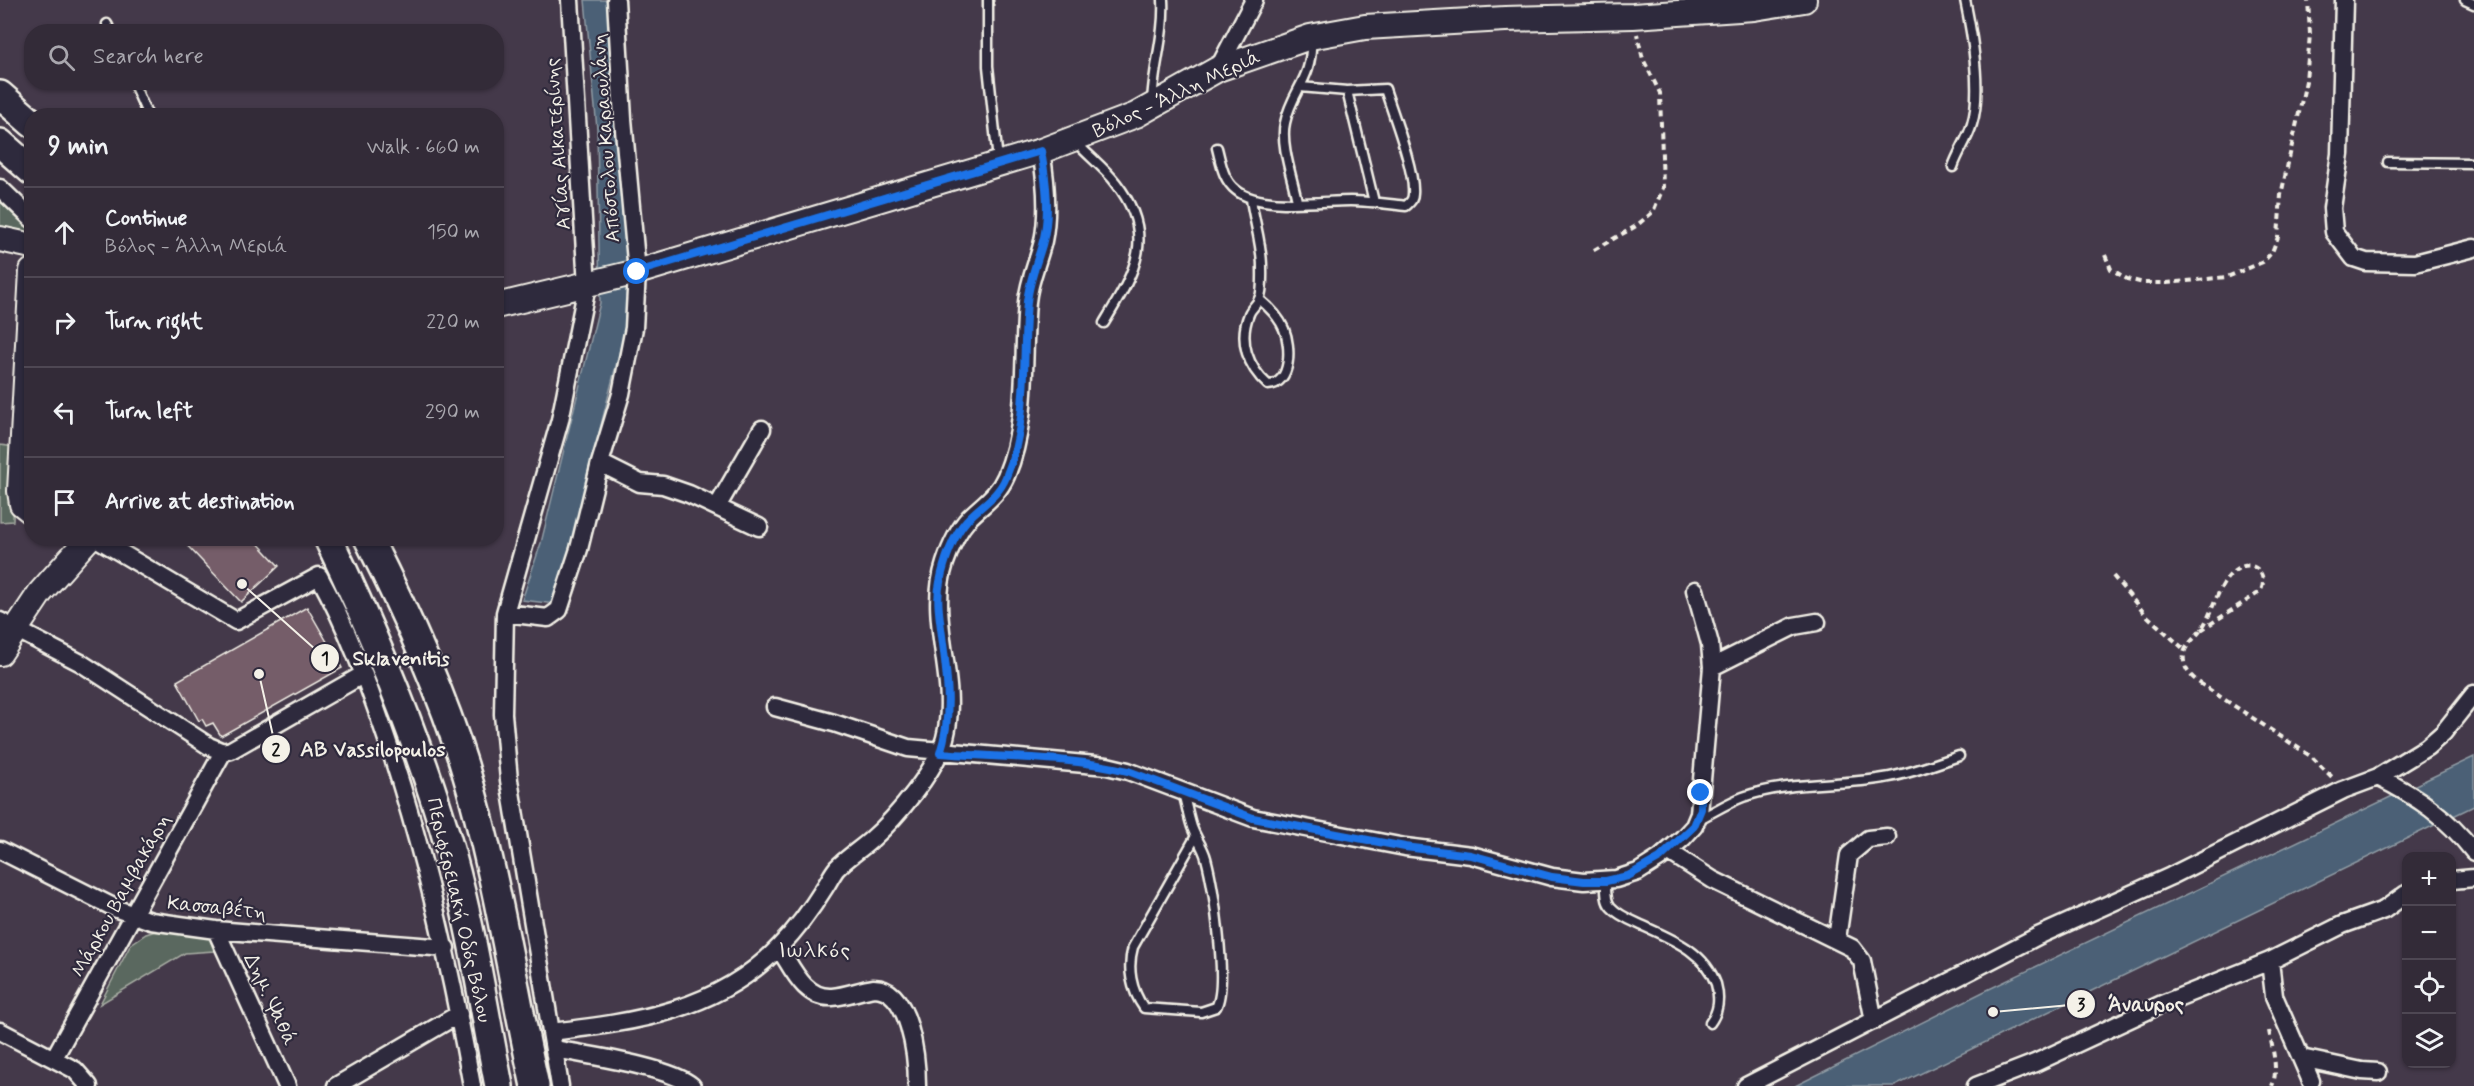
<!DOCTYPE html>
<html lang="en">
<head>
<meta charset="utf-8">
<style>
  body { margin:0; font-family:Mynerve,sans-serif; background:#3b3340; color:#f1f3f6 }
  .controls { position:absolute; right:18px; bottom:18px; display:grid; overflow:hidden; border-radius:12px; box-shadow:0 2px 4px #0004 }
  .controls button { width:54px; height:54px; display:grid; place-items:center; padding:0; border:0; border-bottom:2px solid #4e4753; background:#332b38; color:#f1f3f6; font:30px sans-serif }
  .stop { position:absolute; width:18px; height:18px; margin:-14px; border:4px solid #1a73e8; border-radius:50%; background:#fff }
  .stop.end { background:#1a73e8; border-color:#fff; box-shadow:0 2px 6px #0008 }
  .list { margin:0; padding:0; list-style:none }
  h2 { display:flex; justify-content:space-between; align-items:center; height:78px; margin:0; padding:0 24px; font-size:26px }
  h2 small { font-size:20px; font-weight:400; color:#a9a7ae }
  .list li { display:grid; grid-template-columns:39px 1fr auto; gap:18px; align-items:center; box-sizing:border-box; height:90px; padding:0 24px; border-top:2px solid #4e4753 }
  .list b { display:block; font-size:22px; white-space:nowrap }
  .list p { margin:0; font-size:20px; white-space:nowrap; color:#a9a7ae }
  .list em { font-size:20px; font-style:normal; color:#a9a7ae }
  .icon { flex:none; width:33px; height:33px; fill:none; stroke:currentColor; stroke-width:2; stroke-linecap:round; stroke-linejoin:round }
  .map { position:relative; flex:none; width:2474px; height:1086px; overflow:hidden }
  .search { position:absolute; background:#332b38; box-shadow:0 2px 4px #0004; left:24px; top:24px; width:480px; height:66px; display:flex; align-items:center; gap:15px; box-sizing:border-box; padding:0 21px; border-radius:24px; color:#a9a7ae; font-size:22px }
  .panel { position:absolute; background:#332b38; box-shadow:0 2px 4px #0004; left:24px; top:108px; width:480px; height:438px; border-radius:24px }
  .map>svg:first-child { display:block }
  .green { fill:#5a685e; stroke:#a7aca3; stroke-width:1.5 }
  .water { fill:#4b6176; stroke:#8f9ba4; stroke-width:1.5 }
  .building { fill:#755d69; stroke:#f4f1e8; stroke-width:1.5 }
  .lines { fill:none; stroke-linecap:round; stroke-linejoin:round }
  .lane-casing { stroke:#f4f1e8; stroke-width:13 }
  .street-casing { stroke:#f4f1e8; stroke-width:21 }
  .secondary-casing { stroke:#f4f1e8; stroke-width:28 }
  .primary-casing { stroke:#f4f1e8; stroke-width:32 }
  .path { stroke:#f4f1e8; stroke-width:4; stroke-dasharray:6 4.5; stroke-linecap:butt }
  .lane { stroke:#2f2a3d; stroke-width:8 }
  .street { stroke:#2f2a3d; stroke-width:16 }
  .secondary { stroke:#2f2a3d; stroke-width:24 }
  .primary { stroke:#2f2a3d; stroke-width:27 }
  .route { stroke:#1a73e8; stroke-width:8 }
  .labels { text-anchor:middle; stroke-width:4.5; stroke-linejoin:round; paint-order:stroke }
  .street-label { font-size:20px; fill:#f4f1e8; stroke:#2f2a3d }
  .quarter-label { font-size:22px; letter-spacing:1.5px; fill:#f4f1e8; stroke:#2f2a3d }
  .leader { fill:none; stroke:#f4f1e8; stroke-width:2 }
  .callout-dot { fill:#f4f1e8; stroke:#2f2a3d; stroke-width:2 }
  .mark-label { font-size:18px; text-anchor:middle; font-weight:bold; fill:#111 }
  .callout-label { font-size:21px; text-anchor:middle; font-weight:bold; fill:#f4f1e8; stroke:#2f2a3d; stroke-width:4.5; stroke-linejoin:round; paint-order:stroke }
</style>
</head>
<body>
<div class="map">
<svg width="2474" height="1086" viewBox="0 0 2474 1086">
  <rect width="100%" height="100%" fill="#44394a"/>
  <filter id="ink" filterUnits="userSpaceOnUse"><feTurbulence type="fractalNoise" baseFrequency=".0167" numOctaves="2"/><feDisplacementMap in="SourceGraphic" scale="12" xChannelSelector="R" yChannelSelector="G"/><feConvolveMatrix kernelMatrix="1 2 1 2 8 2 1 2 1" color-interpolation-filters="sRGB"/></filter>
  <g filter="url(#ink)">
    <path class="green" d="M0,195L30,226V230L26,232L0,229Z
      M0,445L15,447L13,521L0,522Z
      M159,930L209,937L214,951L185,953L100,1004L131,944L146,934Z"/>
    <path class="water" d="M585,0H609L632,302L556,604L522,600L541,543L600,303L597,129Z
      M2474,757V806L1895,1086H1795L1983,992Z"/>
    <path class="building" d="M180,538H253L279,566L241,602Z
      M307,607L342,668L221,736L213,723L206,726L202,719L199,721L177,681Z"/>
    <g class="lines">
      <defs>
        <path id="lane" d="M988,0V66L998,161
          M2465,0L2474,4
          M107,24L111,32
          M133,82L148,116
          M1347,91L1374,202
          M1152,103C1153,68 1165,35 1163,0
          M1074,140C1087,155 1104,167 1116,183C1158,237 1134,273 1104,323
          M1217,148C1221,163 1223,180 1236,190C1259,210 1320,201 1350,201C1369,201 1388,204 1406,206C1410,202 1413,200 1413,194C1415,171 1393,114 1385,89L1347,91L1300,87
          M2388,162L2474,163
          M1953,167C1958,152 1968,139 1972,124C1982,92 1972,33 1965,0
          M1251,199C1254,221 1262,244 1262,267C1262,275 1263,292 1259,299C1257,305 1251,308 1249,314C1238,341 1248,367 1268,385C1292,384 1291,346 1284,329C1279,317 1269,307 1259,299
          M1297,201C1293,180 1280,144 1285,123C1292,89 1313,80 1311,40
          M1183,793C1186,803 1188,814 1191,824C1194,836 1203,846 1206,858C1213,884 1229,986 1216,1007L1201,1012L1144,1008C1131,990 1127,968 1133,947L1196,836
          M1697,820C1712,813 1727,803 1743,797C1787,781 1838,786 1884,778C1910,774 1934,764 1959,756
          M1606,881C1606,889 1605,901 1611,907C1618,915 1630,920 1639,924C1669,938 1704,950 1716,984C1720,999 1719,1011 1710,1023"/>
        <path id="street" d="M2344,0L2340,154L2332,208L2334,232L2354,258L2366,262L2415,263L2474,248
          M1218,69L1254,0
          M0,188L32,219
          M600,463L640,483L663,485L689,494L759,527
          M717,507L762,429
          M96,538L236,621L319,576C348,629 368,684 387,740C425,854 451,969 472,1086
          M505,613L548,618L559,610L579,549L600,463L621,394L634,328L637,272L623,119L616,0
          M0,621L81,663L209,746L223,752L231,750L364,674
          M1712,667L1794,626L1817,622
          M775,707L834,723L908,748L1107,766L1128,771L1253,818L1405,847L1471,855L1552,877L1584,881L1616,879L1638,872L1660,858L1683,838L1694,826L1699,814L1712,667L1710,644L1695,590
          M2378,777C2418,797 2446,816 2474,852
          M0,850L117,909L151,921L216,930L446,948
          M1668,851L1713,880L1852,948L1862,961L1874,1021
          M2452,880L2474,878
          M216,930L287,1086
          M1837,939L1849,855L1868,839L1887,837
          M779,948C792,967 804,999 832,997C846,996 860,990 874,988C910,988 917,1058 917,1086
          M0,1031L75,1070L89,1086
          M551,1032C636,1022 718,1011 780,946C797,929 812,908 825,887C829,881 832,874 837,868C848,857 861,849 872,839C896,818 937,769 945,738C960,680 926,620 945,563C950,548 958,530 969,518C983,504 998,495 1006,476C1029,422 1022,359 1027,302C1029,280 1038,262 1043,241C1049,212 1046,180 1041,151
          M555,1049C585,1055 671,1067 692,1086
          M54,1058L223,752
          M2301,1058L2362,1071L2378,1072
          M2311,1081L2274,996L2270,961L2342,925L2384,910L2406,894
          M336,1086L459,1014
          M560,1086L509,780L503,714L505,613L560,420L587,286L570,0
          M1746,1086L2038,936L2171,876L2343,790L2378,777L2427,747L2443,733L2474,694
          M1976,1086L2035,1063L2162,1004L2270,961"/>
        <path id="secondary" d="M0,239L32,246
          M32,271L20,491L22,504L32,512
          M496,306L637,272L1041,151L1136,115L1218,69L1310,37L1365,27L1505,19L1633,16L1754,8L1804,0
          M0,653L40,593L89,538"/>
        <path id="primary" d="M0,95L32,123
          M0,143L32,171
          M328,538C377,640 420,744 451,853C472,929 484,1009 499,1086
          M368,538C405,611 440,687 464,765C496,870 512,980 535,1086"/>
      </defs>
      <use href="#lane" class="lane-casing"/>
      <use href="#street" class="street-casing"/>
      <use href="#secondary" class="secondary-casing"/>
      <use href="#primary" class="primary-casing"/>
      <path class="path" d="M1594,250L1636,226L1653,212L1663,188L1660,93L1643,59L1637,34
        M2105,255L2111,269L2127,279L2144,283H2167L2227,277L2263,262L2272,252L2278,237L2281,195L2306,81L2310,34L2308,0
        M2113,576L2145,614L2185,650
        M2201,630L2260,592C2269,577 2256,559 2239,568C2218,579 2214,613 2200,631C2195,638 2186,645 2184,653C2182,668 2190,676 2201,684L2312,757L2333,778
        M2269,1031C2272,1047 2279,1070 2272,1086"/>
      <use href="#lane" class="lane"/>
      <use href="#street" class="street"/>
      <use href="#secondary" class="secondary"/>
      <use href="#primary" class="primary"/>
    </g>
  </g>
  <g class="lines" filter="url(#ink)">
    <path class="route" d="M637,272L1041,151C1046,181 1051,216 1042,245C1036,265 1029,282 1027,302C1022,360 1029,423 1006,477C998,497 981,505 967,520C953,536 944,561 940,582C936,599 940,619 942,636C947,675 953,714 940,753C1003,758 1067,756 1128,771L1253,818L1405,847L1471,855L1552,877L1584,881H1606L1628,876L1660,858L1694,826L1701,809V793"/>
  </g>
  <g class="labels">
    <g class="street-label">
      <text transform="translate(1176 93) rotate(-25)" y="7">Βόλος - Άλλη Μεριά</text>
      <text transform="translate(605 138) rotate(-94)" y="7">Απόστολου Καραουλάνη</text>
      <text transform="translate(557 144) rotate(-94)" y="7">Αγίας Αικατερίνης</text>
      <text transform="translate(120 895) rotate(-61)" y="7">Μάρκου Βαμβακάρη</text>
      <text transform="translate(217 907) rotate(6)" y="7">Κασσαβέτη</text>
      <text transform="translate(460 910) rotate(77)" y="7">Περιφερειακή Οδός Βόλου</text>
      <text transform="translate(271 999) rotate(65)" y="7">Δημ. Ψαθά</text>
    </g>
    <g class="quarter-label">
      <text x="815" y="957">Ιωλκός</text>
    </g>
  </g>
  <path class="leader" d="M242 584L325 658M259 674L276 749M1993 1012L2081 1004"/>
  <g class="callout-dot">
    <circle cx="242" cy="584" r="6"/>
    <circle cx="259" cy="674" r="6"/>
    <circle cx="1993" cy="1012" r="6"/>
    <circle cx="325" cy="658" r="15"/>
    <circle cx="276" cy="749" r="15"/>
    <circle cx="2081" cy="1004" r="15"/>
  </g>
  <g class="mark-label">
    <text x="325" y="664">1</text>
    <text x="276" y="755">2</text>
    <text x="2081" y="1010">3</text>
  </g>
  <g class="callout-label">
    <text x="401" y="665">Sklavenitis</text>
    <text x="373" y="756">AB Vassilopoulos</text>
    <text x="2146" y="1011">Άναυρος</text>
  </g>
</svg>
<div class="controls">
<button>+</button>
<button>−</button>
<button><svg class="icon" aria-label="locate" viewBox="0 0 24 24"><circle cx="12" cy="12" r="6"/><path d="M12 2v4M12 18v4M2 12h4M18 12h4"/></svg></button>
<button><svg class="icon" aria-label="layers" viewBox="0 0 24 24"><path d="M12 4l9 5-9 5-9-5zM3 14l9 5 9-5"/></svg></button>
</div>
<div class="stop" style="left:637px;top:272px"></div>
<div class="stop end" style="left:1701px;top:793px"></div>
<div class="search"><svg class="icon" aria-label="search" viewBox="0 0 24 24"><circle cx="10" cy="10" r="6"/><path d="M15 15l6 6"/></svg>Search here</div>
<section class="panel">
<h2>9 min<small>Walk · 660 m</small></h2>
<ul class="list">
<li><svg class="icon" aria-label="ahead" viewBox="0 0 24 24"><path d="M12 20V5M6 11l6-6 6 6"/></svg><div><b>Continue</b><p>Βόλος - Άλλη Μεριά</p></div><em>150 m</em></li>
<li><svg class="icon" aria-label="right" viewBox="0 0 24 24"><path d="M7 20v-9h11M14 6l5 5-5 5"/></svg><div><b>Turn right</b></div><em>220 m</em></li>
<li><svg class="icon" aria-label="left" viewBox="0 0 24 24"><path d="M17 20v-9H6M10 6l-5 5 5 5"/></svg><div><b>Turn left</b></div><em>290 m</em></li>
<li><svg class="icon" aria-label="arrive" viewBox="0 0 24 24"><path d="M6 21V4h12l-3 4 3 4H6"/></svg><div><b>Arrive at destination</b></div></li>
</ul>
</section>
</div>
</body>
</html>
